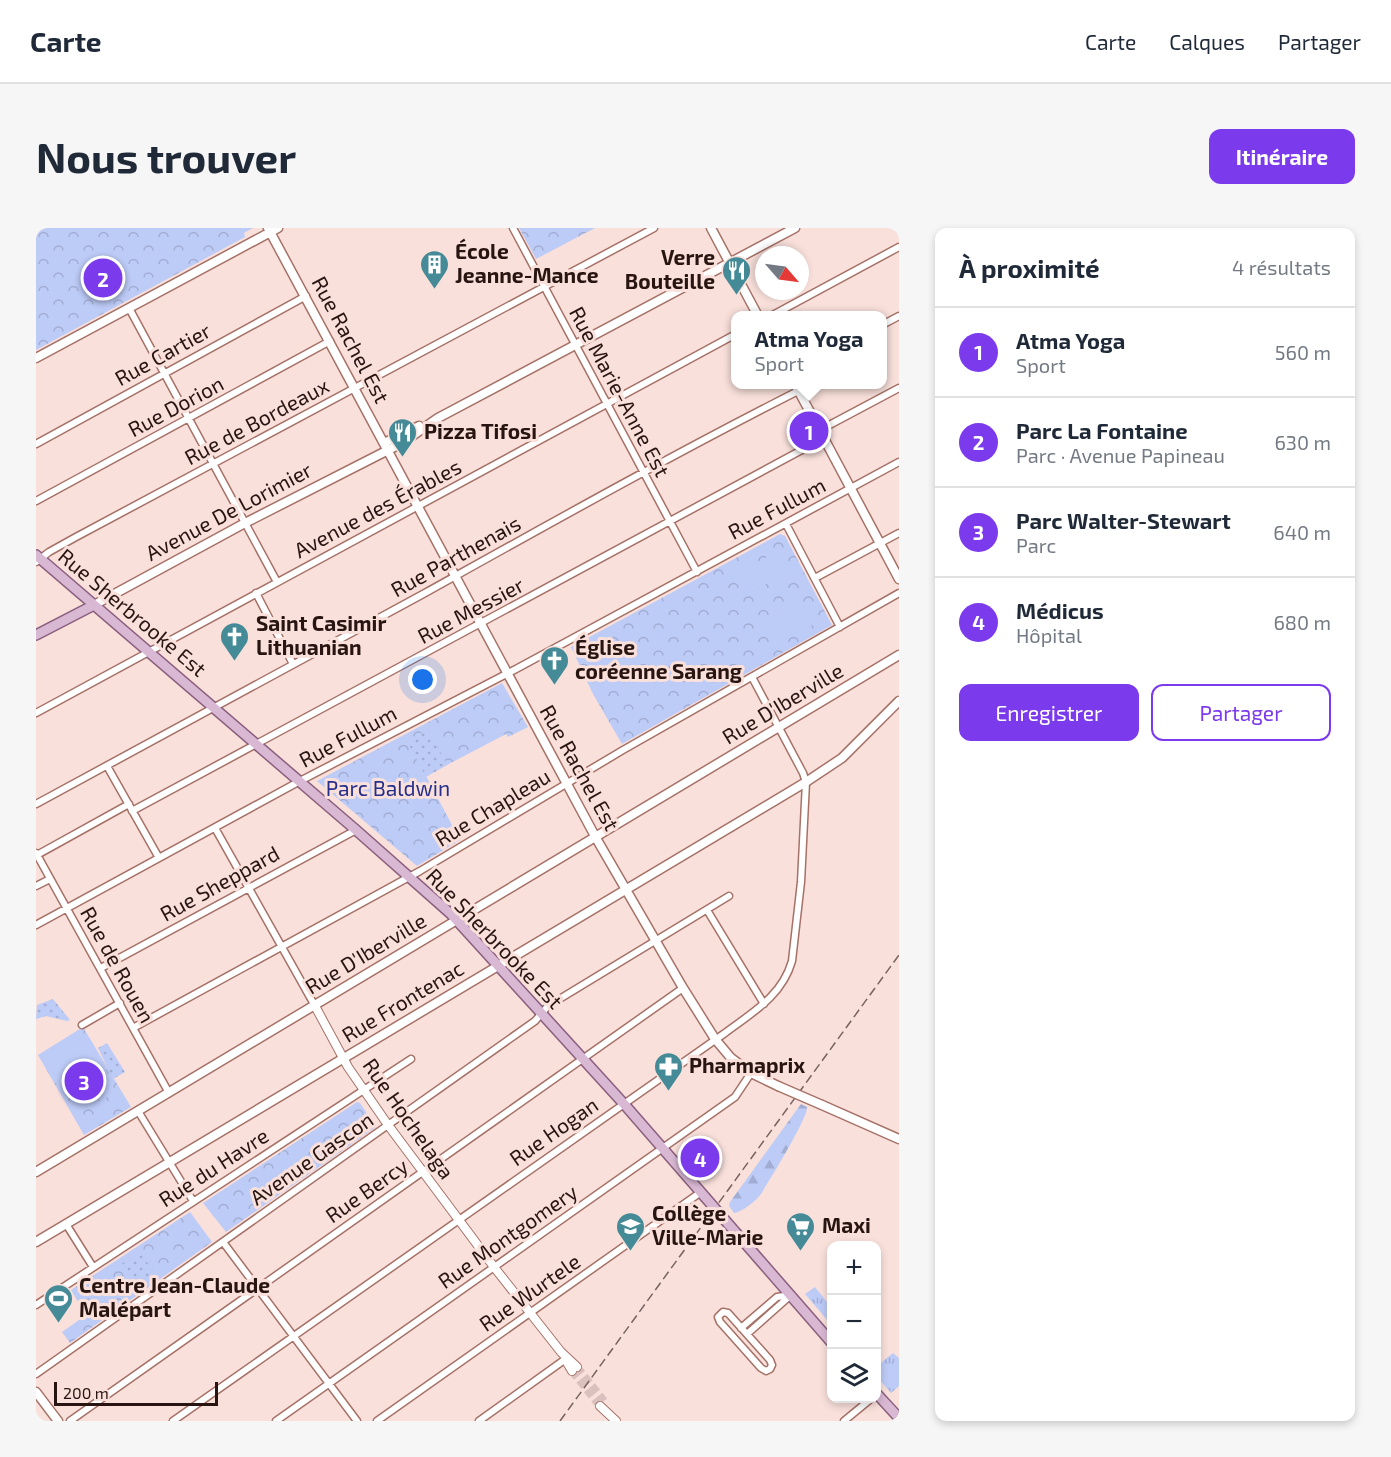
<!DOCTYPE html>
<html lang="fr">
<head>
<meta charset="utf-8">
<style>
  body { margin:0; font-family:"Exo 2",sans-serif; background:#f6f6f7; color:#1f2937 }
  .controls { position:absolute; right:18px; bottom:18px; display:grid; overflow:hidden; border-radius:12px; box-shadow:0 3px 9px #0003 }
  .controls button { width:54px; height:54px; display:grid; place-items:center; padding:0; border:0; border-bottom:2px solid #e0e1e3; background:#fff; color:#1f2937; font:30px sans-serif }
  .compass { position:absolute; left:719px; top:18px; width:54px; height:54px; border-radius:50%; background:#fff; box-shadow:0 3px 9px #0003; rotate:118deg }
  .scale { position:absolute; left:18px; bottom:15px; width:164px; box-sizing:border-box; padding-left:6px; border:3px solid #281410; border-top:0; font-size:16px; line-height:21px; white-space:nowrap; color:#281410; -webkit-text-stroke:4px #f9e0db; paint-order:stroke }
  .you { position:absolute; left:387px; top:452px; width:21px; height:21px; margin:-15px; border:4px solid #fff; border-radius:50%; background:#1a73e8; box-shadow:0 0 0 9px #1a73e833 }
  .badge { display:grid; place-items:center; width:39px; height:39px; border-radius:50%; background:#7c3aed; color:#fff; font-size:20px; font-weight:700 }
  .pin { position:absolute; translate:-50% -50%; border:3px solid #fff; box-shadow:0 2px 6px #0006 }
  .popup { position:absolute; left:695px; top:83px; width:156px; height:78px; box-sizing:border-box; display:grid; place-content:center; border-radius:12px; background:#fff; filter:drop-shadow(0 2px 4px #0005); font-size:20px; white-space:nowrap; color:#747a83 }
  .popup b { font-size:22px; color:#1f2937 }
  .popup::after { content:''; position:absolute; left:50%; top:100%; margin-left:-12px; border:12px solid transparent; border-top-color:#fff }
  .list { margin:0; padding:0; list-style:none }
  h2 { display:flex; justify-content:space-between; align-items:center; height:78px; margin:0; padding:0 24px; font-size:26px }
  h2 small { font-size:20px; font-weight:400; color:#747a83 }
  .list li { display:grid; grid-template-columns:39px 1fr auto; gap:18px; align-items:center; box-sizing:border-box; height:90px; padding:0 24px; border-top:2px solid #e0e1e3 }
  .list b { display:block; font-size:22px; white-space:nowrap }
  .list p { margin:0; font-size:20px; white-space:nowrap; color:#747a83 }
  .list em { font-size:20px; font-style:normal; color:#747a83 }
  .actions { display:flex; gap:12px; padding:18px 24px }
  .actions a { flex:1; padding:14px 0; border:2px solid #7c3aed; border-radius:12px; text-align:center; font-size:21px; color:#7c3aed }
  .actions .main { background:#7c3aed; color:#fff }
  .icon { flex:none; width:33px; height:33px; fill:none; stroke:currentColor; stroke-width:2; stroke-linecap:round; stroke-linejoin:round }
  .map { position:relative; flex:none; width:863px; height:1193px; overflow:hidden; border-radius:12px }
  header { display:flex; align-items:center; gap:36px; box-sizing:border-box; height:84px; padding:0 30px; background:#fff; border-bottom:2px solid #e0e1e3 }
  header strong { font-size:28px }
  nav { display:flex; gap:33px; margin-inline-start:auto; font-size:21px }
  .intro { display:flex; align-items:center; justify-content:space-between; box-sizing:border-box; height:144px; padding:0 36px }
  h1 { margin:0; font-size:42px }
  .button { padding:15px 27px; border-radius:12px; background:#7c3aed; color:#fff; font-size:21px; font-weight:700 }
  main { display:flex; gap:36px; padding:0 36px }
  aside { flex:1; background:#fff; border-radius:12px; box-shadow:0 3px 9px #0003 }
  .map>svg:first-child { display:block }
  .grass { fill:url(#grass-tufts) }
  .forest { fill:url(#forest-firs) }
  .park { fill:url(#park-crowns) }
  .garden { fill:url(#garden-dots) }
  .pitch { fill:#bdcbf7 }
  .lines { fill:none; stroke-linecap:round; stroke-linejoin:round }
  .tertiary-tunnel { stroke:#dac1bd; stroke-width:8; stroke-dasharray:8 4; stroke-linecap:butt }
  .minor-casing { stroke:#a67167; stroke-width:9 }
  .tertiary-casing { stroke:#a67167; stroke-width:10 }
  .secondary-casing { stroke:#a67167; stroke-width:11 }
  .primary-casing { stroke:#8a5f7d; stroke-width:12 }
  .minor { stroke:#fff; stroke-width:6 }
  .tertiary { stroke:#fff; stroke-width:8 }
  .secondary { stroke:#fff; stroke-width:8 }
  .primary { stroke:#d9b8d4; stroke-width:9 }
  .rail { stroke:#78625e; stroke-width:1.5; stroke-dasharray:9 4.5; stroke-linecap:butt }
  .secondary-bridge-casing { stroke:#a67167; stroke-width:11; stroke-linecap:butt }
  .primary-bridge-casing { stroke:#8a5f7d; stroke-width:12; stroke-linecap:butt }
  .secondary-bridge { stroke:#fff; stroke-width:8 }
  .primary-bridge { stroke:#d9b8d4; stroke-width:9 }
  .labels { text-anchor:middle; stroke-width:6; stroke-linejoin:round; paint-order:stroke }
  .poi-label { font-size:21px; font-weight:bold; fill:#281410; stroke:#f9e0db; text-anchor:start }
  .street-label { font-size:21px; fill:#281410; stroke:#f9e0db }
  .park-label { font-size:21px; fill:#252f8b; stroke:#f9e0db }
</style>
</head>
<body>
<header>
<strong>Carte</strong>
<nav><a>Carte</a><a>Calques</a><a>Partager</a></nav>
</header>
<div class="intro"><h1>Nous trouver</h1><a class="button">Itinéraire</a></div>
<main>
<div class="map">
<svg width="863" height="1193" viewBox="0 0 863 1193">
  <defs>
    <pattern id="grass-tufts" width="24" height="20" patternUnits="userSpaceOnUse" patternTransform="scale(1.5)"><rect width="24" height="20" fill="#bdcbf7"/><path d="M3 7l-1-3M5 7V3M7 7l1-3M15 17l-1-3M17 17v-4M19 17l1-3" fill="none" stroke="#a2add3"/></pattern>
    <pattern id="forest-firs" width="22" height="20" patternUnits="userSpaceOnUse" patternTransform="scale(1.5)"><rect width="22" height="20" fill="#bdcbf7"/><path d="M5 1l3.5 6h-7zM16 11l3.5 6h-7z" fill="#a2add3"/></pattern>
    <pattern id="park-crowns" width="20" height="18" patternUnits="userSpaceOnUse" patternTransform="scale(1.5)"><rect width="20" height="18" fill="#bdcbf7"/><path d="M2 6a3 3 0 1 1 6 0M12 15a3 3 0 1 1 6 0" fill="none" stroke="#a2add3"/></pattern>
    <pattern id="garden-dots" width="8" height="8" patternUnits="userSpaceOnUse" patternTransform="scale(1.5)"><rect width="8" height="8" fill="#bdcbf7"/><path d="M2 2h.1M6 6h.1" fill="none" stroke="#a2add3" stroke-width="1.8" stroke-linecap="round"/></pattern>
  </defs>
  <rect width="100%" height="100%" fill="#f9e0db"/>
  <path class="grass" d="M779,1059L795,1079V1092L793,1094L769,1066Z
    M857,1125L863,1130V1158L855,1165L841,1149V1138Z"/>
  <path class="forest" d="M765,876L771,879C772,890 733,953 725,966C720,973 706,984 698,985L693,978L694,974Z"/>
  <path class="park" d="M0,0H217L208,5L209,9L0,122Z
    M483,0H559L500,31Z
    M744,306L749,308L796,397L586,516L557,466L535,419Z
    M466,455L492,499L472,509L470,506L390,548L424,612L381,638L281,553Z
    M47,799L95,879L48,907L2,827Z
    M321,874L324,875L340,899L190,1004L167,975Z
    M154,984L176,1014L34,1115L26,1104L50,1087L35,1062Z"/>
  <path class="garden" d="M392,501L411,537L390,549L371,513Z
    M17,771L34,792L31,793L10,788L0,791L1,777Z
    M71,815L89,844L77,851L62,820Z
    M103,1023L123,1051L102,1065L83,1038Z"/>
  <path class="pitch" d="M740,324L751,345L715,364L704,344Z
    M765,371L778,396L743,415L729,390Z
    M41,805L50,806L72,846L64,852L73,868L64,873L54,857L30,872L4,827Z"/>
  <g class="lines">
    <path class="tertiary-tunnel" d="M541,1139L568,1173
      M536,1143L564,1178"/>
    <defs>
      <path id="minor" d="M477,0L661,344
        M93,80L241,354
        M735,88L863,19
        M846,97L863,88
        M784,202L863,160
        M0,216L270,68
        M0,273L294,113
        M750,296L804,399
        M0,334L13,324L40,309L618,0
        M779,350L863,305
        M220,365L257,436
        M0,485L700,106
        M71,538L123,630
        M0,576L389,365C513,296 636,227 762,163
        M96,583L788,210
        M179,600L279,778
        M0,625L133,865
        M1,627L93,576
        M0,658L14,651
        M671,682L728,776
        M0,697L264,553L480,441L863,234
        M65,740L320,602
        M46,797L84,775
        M97,800L384,643L587,522L863,365
        M102,883L157,973
        M30,996L57,1039
        M187,1014L321,1193
        M0,1077L375,831
        M687,1084L692,1085L734,1132L736,1137L734,1141L730,1143L725,1140L684,1094L682,1089Z
        M705,1100L741,1069L755,1067
        M711,1106L755,1067
        M0,1146L499,793L512,778L693,668
        M34,1193L647,760
        M137,1193L689,805C717,784 746,768 756,733L765,654L770,554L767,545L716,449
        M240,1193L699,869L715,845
        M341,1193L665,964
        M443,1193L531,1130
        M808,1193L836,1170"/>
      <path id="tertiary" d="M279,778L312,839L352,897L458,1039L525,1124L541,1139
        M529,1131L536,1143
        M564,1178L580,1193"/>
      <path id="secondary" d="M232,0L560,610L647,760L679,811L695,830L715,845L742,858
        M675,0L722,88
        M0,130L242,0
        M759,156L863,351
        M348,215L383,198
        M58,377L209,295L366,215L402,190L759,0
        M786,877L863,911
        M0,944L863,427
        M0,1014L770,554L806,530L863,473
        M0,1164L22,1193"/>
      <path id="primary" d="M0,327L320,602L415,686L588,876L669,969
        M0,407L58,377
        M701,1006L796,1115
        M840,1165L863,1190"/>
    </defs>
    <use href="#minor" class="minor-casing"/>
    <use href="#tertiary" class="tertiary-casing"/>
    <use href="#secondary" class="secondary-casing"/>
    <use href="#primary" class="primary-casing"/>
    <use href="#minor" class="minor"/>
    <use href="#tertiary" class="tertiary"/>
    <use href="#secondary" class="secondary"/>
    <use href="#primary" class="primary"/>
    <path class="rail" d="M524,1193L863,727"/>
    <defs>
      <path id="secondary-bridge" d="M742,858L786,877"/>
      <path id="primary-bridge" d="M669,969L701,1006"/>
    </defs>
    <use href="#secondary-bridge" class="secondary-bridge-casing"/>
    <use href="#primary-bridge" class="primary-bridge-casing"/>
    <use href="#secondary-bridge" class="secondary-bridge"/>
    <use href="#primary-bridge" class="primary-bridge"/>
  </g>
  <defs>
    <symbol id="building-pin" viewBox="-11 -11 22 30"><path d="M0 17L-7.5 6A9.5 9.5 0 1 1 7.5 6Z" fill="#458a97" stroke="#f9e0db"/><path d="M-4-6H4V6H1V3H-1V6H-4ZM-2.5-4.3h1.7v1.8h-1.7ZM.8-4.3h1.7v1.8H.8ZM-2.5-1h1.7V.8h-1.7ZM.8-1h1.7V.8H.8Z" fill="#fff"/></symbol>
    <symbol id="restaurant-pin" viewBox="-11 -11 22 30"><path d="M0 17L-7.5 6A9.5 9.5 0 1 1 7.5 6Z" fill="#458a97" stroke="#f9e0db"/><path d="M-5-6h1v4h1v-4h1v4h1v-4h1v5L-1.5 .5V6h-2V.5L-5-1ZM5-6V6H3V1.5H1.5Q1.5-4 5-6Z" fill="#fff"/></symbol>
    <symbol id="church-pin" viewBox="-11 -11 22 30"><path d="M0 17L-7.5 6A9.5 9.5 0 1 1 7.5 6Z" fill="#458a97" stroke="#f9e0db"/><path d="M-1.2-6h2.4v3.5h3.3v2.4h-3.3V6h-2.4V-.1h-3.3v-2.4h3.3Z" fill="#fff"/></symbol>
    <symbol id="pharmacy-pin" viewBox="-11 -11 22 30"><path d="M0 17L-7.5 6A9.5 9.5 0 1 1 7.5 6Z" fill="#458a97" stroke="#f9e0db"/><path d="M-2-6h4v4h4v4h-4v4h-4v-4h-4v-4h4Z" fill="#fff"/></symbol>
    <symbol id="school-pin" viewBox="-11 -11 22 30"><path d="M0 17L-7.5 6A9.5 9.5 0 1 1 7.5 6Z" fill="#458a97" stroke="#f9e0db"/><path d="M0-5L7-2L0 1L-7-2ZM-4 1L0 2.5L4 1V4Q0 6-4 4Z" fill="#fff"/></symbol>
    <symbol id="supermarket-pin" viewBox="-11 -11 22 30"><path d="M0 17L-7.5 6A9.5 9.5 0 1 1 7.5 6Z" fill="#458a97" stroke="#f9e0db"/><path d="M-6-5.5h2.5l.6 2H6L4.5 2H-2.5L-4.4-4H-6ZM-1.5 3.2a1.3 1.3 0 1 0 .1 0ZM3 3.2a1.3 1.3 0 1 0 .1 0Z" fill="#fff"/></symbol>
    <symbol id="stadium-pin" viewBox="-11 -11 22 30"><path d="M0 17L-7.5 6A9.5 9.5 0 1 1 7.5 6Z" fill="#458a97" stroke="#f9e0db"/><path d="M0-5a6.5 5 0 1 0 0 10a6.5 5 0 1 0 0-10ZM-3.5-1.8h7v3.6h-7Z" fill="#fff"/></symbol>
  </defs>
  <g fill-rule="evenodd">
    <use href="#building-pin" x="382" y="20" width="33" height="45"/>
    <use href="#restaurant-pin" x="684" y="26" width="33" height="45"/>
    <use href="#restaurant-pin" x="350" y="188" width="33" height="45"/>
    <use href="#church-pin" x="182" y="392" width="33" height="45"/>
    <use href="#church-pin" x="502" y="416" width="33" height="45"/>
    <use href="#pharmacy-pin" x="616" y="822" width="33" height="45"/>
    <use href="#school-pin" x="578" y="982" width="33" height="45"/>
    <use href="#supermarket-pin" x="748" y="982" width="33" height="45"/>
    <use href="#stadium-pin" x="6" y="1054" width="33" height="45"/>
  </g>
  <g class="labels">
    <g class="poi-label">
      <text x="419" y="31">École<tspan x="419" dy="24">Jeanne-Mance</tspan></text>
      <text x="679" y="37" text-anchor="end">Verre<tspan x="679" dy="24">Bouteille</tspan></text>
      <text x="388" y="211">Pizza Tifosi</text>
      <text x="220" y="403">Saint Casimir<tspan x="220" dy="24">Lithuanian</tspan></text>
      <text x="539" y="427">Église<tspan x="539" dy="24">coréenne Sarang</tspan></text>
      <text x="653" y="845">Pharmaprix</text>
      <text x="616" y="993">Collège<tspan x="616" dy="24">Ville-Marie</tspan></text>
      <text x="786" y="1005">Maxi</text>
      <text x="43" y="1065">Centre Jean-Claude<tspan x="43" dy="24">Malépart</tspan></text>
    </g>
    <g class="street-label">
      <text transform="translate(314 112) rotate(62)" y="7">Rue Rachel Est</text>
      <text transform="translate(127 127) rotate(-29)" y="7">Rue Cartier</text>
      <text transform="translate(583 164) rotate(62)" y="7">Rue Marie-Anne Est</text>
      <text transform="translate(140 179) rotate(-28)" y="7">Rue Dorion</text>
      <text transform="translate(221 194) rotate(-28)" y="7">Rue de Bordeaux</text>
      <text transform="translate(342 281) rotate(-28)" y="7">Avenue des Érables</text>
      <text transform="translate(741 281) rotate(-28)" y="7">Rue Fullum</text>
      <text transform="translate(193 284) rotate(-28)" y="7">Avenue De Lorimier</text>
      <text transform="translate(420 329) rotate(-29)" y="7">Rue Parthenais</text>
      <text transform="translate(435 383) rotate(-28)" y="7">Rue Messier</text>
      <text transform="translate(96 385) rotate(40)" y="7">Rue Sherbrooke Est</text>
      <text transform="translate(747 476) rotate(-31)" y="7">Rue D'Iberville</text>
      <text transform="translate(312 509) rotate(-28)" y="7">Rue Fullum</text>
      <text transform="translate(543 540) rotate(61)" y="7">Rue Rachel Est</text>
      <text transform="translate(457 580) rotate(-31)" y="7">Rue Chapleau</text>
      <text transform="translate(184 656) rotate(-29)" y="7">Rue Sheppard</text>
      <text transform="translate(458 711) rotate(46)" y="7">Rue Sherbrooke Est</text>
      <text transform="translate(330 726) rotate(-31)" y="7">Rue D'Iberville</text>
      <text transform="translate(81 737) rotate(61)" y="7">Rue de Rouen</text>
      <text transform="translate(367 774) rotate(-31)" y="7">Rue Frontenac</text>
      <text transform="translate(372 891) rotate(55)" y="7">Rue Hochelaga</text>
      <text transform="translate(518 904) rotate(-35)" y="7">Rue Hogan</text>
      <text transform="translate(276 931) rotate(-35)" y="7">Avenue Gascon</text>
      <text transform="translate(178 940) rotate(-33)" y="7">Rue du Havre</text>
      <text transform="translate(331 963) rotate(-35)" y="7">Rue Bercy</text>
      <text transform="translate(472 1009) rotate(-35)" y="7">Rue Montgomery</text>
      <text transform="translate(494 1065) rotate(-35)" y="7">Rue Wurtele</text>
    </g>
    <g class="park-label">
      <text x="352" y="568">Parc Baldwin</text>
    </g>
  </g>
</svg>
<div class="controls">
<button>+</button>
<button>−</button>
<button><svg class="icon" aria-label="layers" viewBox="0 0 24 24"><path d="M12 4l9 5-9 5-9-5zM3 14l9 5 9-5"/></svg></button>
</div>
<svg class="compass" viewBox="-18 -18 36 36"><path d="M0-13l5 13h-10z" fill="#e53935"/><path d="M0 13l5-13h-10z" fill="#747a83"/></svg>
<div class="scale">200 m</div>
<div class="you"></div>
<div class="pin badge" style="left:773px;top:203px">1</div>
<div class="popup"><b>Atma Yoga</b>Sport</div>
<div class="pin badge" style="left:67px;top:50px">2</div>
<div class="pin badge" style="left:48px;top:853px">3</div>
<div class="pin badge" style="left:664px;top:930px">4</div>
</div>
<aside>
<h2>À proximité<small>4 résultats</small></h2>
<ul class="list">
<li><span class="badge">1</span><div><b>Atma Yoga</b><p>Sport</p></div><em>560 m</em></li>
<li><span class="badge">2</span><div><b>Parc La Fontaine</b><p>Parc · Avenue Papineau</p></div><em>630 m</em></li>
<li><span class="badge">3</span><div><b>Parc Walter-Stewart</b><p>Parc</p></div><em>640 m</em></li>
<li><span class="badge">4</span><div><b>Médicus</b><p>Hôpital</p></div><em>680 m</em></li>
</ul>
<div class="actions"><a class="main">Enregistrer</a><a>Partager</a></div>
</aside>
</main>
</body>
</html>
